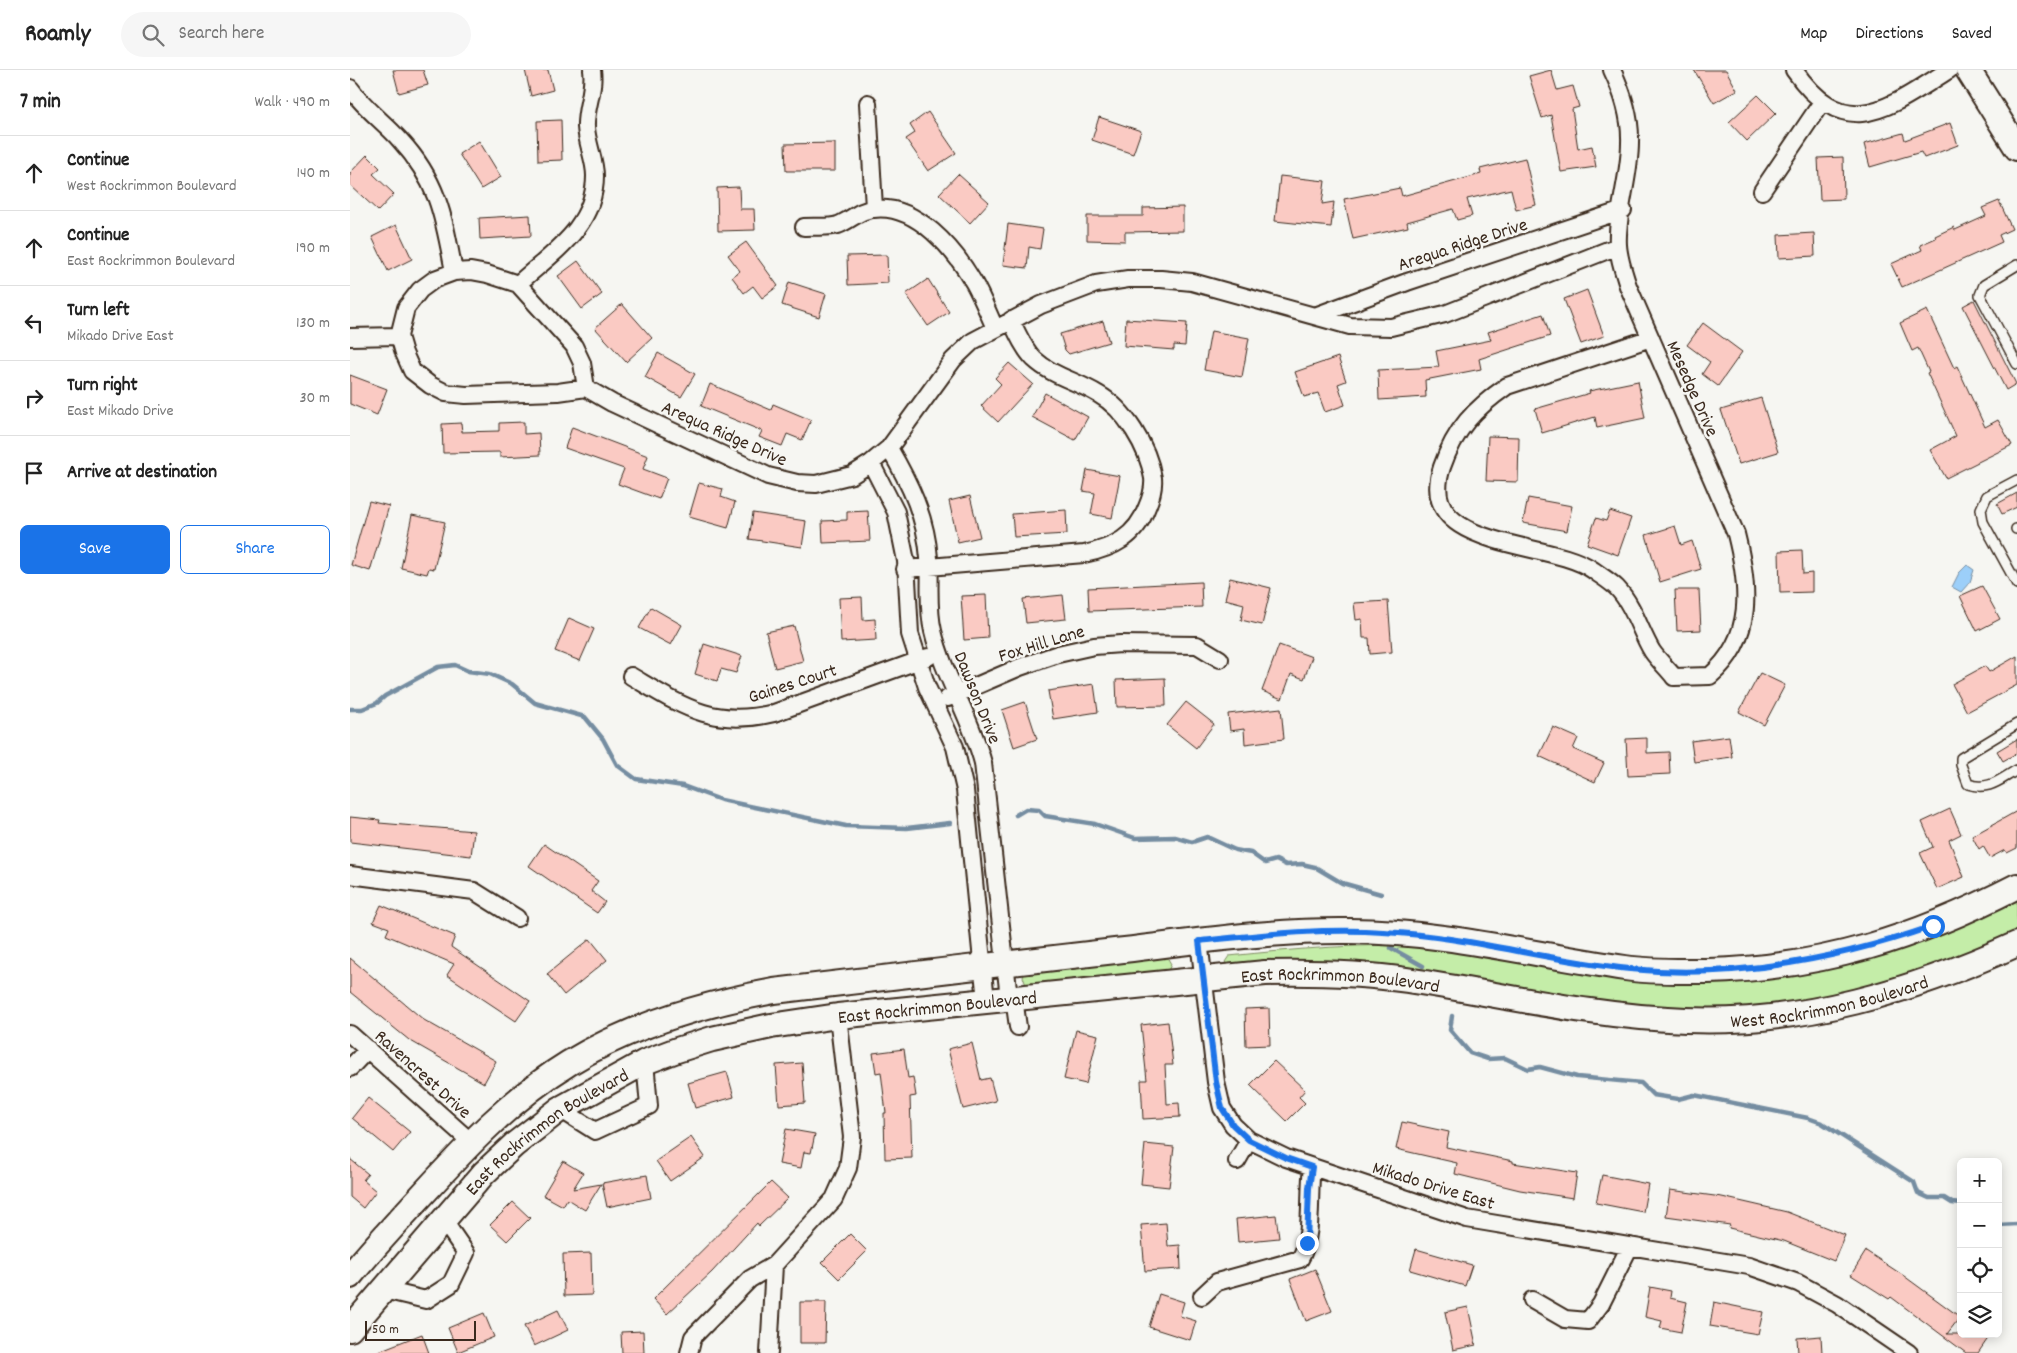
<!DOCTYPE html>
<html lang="en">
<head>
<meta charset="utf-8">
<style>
  body { margin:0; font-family:Dekko,sans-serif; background:#f6f6f6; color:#222 }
  .controls { position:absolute; right:15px; bottom:15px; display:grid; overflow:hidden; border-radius:8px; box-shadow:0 2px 12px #0003 }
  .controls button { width:45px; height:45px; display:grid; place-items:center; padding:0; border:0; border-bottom:1px solid #e0e0e0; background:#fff; color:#222; font:25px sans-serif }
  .scale { position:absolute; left:15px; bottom:12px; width:111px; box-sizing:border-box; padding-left:5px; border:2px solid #3b2a1e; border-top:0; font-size:14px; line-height:18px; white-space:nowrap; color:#3b2a1e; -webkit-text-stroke:4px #f6f6f2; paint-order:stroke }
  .stop { position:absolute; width:15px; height:15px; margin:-11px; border:4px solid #1a73e8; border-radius:50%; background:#fff }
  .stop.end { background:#1a73e8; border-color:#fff; box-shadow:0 1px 5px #0008 }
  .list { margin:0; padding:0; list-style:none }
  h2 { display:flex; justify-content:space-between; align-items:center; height:65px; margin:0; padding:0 20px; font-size:21px }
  h2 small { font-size:16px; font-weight:400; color:#767676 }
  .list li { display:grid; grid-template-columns:32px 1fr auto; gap:15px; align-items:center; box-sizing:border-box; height:75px; padding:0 20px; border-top:1px solid #e0e0e0 }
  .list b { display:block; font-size:19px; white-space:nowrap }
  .list p { margin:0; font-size:16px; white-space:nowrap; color:#767676 }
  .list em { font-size:16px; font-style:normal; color:#767676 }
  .actions { display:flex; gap:10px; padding:15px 20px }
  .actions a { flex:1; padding:11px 0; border:1px solid #1a73e8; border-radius:8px; text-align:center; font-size:18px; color:#1a73e8 }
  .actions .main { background:#1a73e8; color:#fff }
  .icon { flex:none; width:28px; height:28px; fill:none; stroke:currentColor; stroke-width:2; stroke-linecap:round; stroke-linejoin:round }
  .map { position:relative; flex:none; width:1667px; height:1283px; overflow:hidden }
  header { display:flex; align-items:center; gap:30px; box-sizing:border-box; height:70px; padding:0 25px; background:#fff; border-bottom:1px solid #e0e0e0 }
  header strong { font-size:24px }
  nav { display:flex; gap:28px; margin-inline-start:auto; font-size:18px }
  .search { width:350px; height:45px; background:#f6f6f6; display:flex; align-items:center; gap:12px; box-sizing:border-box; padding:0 18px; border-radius:28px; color:#767676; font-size:19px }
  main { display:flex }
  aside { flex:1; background:#fff }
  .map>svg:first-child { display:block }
  .green { fill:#c4eda8; stroke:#808c63 }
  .water { fill:#9ccff9; stroke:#758da1 }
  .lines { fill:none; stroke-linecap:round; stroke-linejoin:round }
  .stream { stroke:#758da1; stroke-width:4.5 }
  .building { fill:#facac3; stroke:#3b2a1e }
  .lane-casing { stroke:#3b2a1e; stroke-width:12 }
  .street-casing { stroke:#3b2a1e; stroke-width:20 }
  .secondary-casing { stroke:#3b2a1e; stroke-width:28 }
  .lane { stroke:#f6f6f2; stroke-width:9 }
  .street { stroke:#f6f6f2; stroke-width:16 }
  .secondary { stroke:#f6f6f2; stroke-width:24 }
  .route { stroke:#1a73e8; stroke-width:6 }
  .labels { text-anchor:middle; stroke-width:5; stroke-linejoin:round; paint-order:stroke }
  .street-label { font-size:19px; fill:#3b2a1e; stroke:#f6f6f2 }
</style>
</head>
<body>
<header>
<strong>Roamly</strong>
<div class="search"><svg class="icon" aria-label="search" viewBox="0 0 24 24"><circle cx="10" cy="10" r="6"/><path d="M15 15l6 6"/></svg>Search here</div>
<nav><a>Map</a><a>Directions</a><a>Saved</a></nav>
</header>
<main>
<aside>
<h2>7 min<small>Walk · 490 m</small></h2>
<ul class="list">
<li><svg class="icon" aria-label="ahead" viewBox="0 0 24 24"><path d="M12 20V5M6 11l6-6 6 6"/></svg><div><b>Continue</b><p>West Rockrimmon Boulevard</p></div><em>140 m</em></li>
<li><svg class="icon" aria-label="ahead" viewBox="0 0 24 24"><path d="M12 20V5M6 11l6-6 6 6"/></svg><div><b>Continue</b><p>East Rockrimmon Boulevard</p></div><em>190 m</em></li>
<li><svg class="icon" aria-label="left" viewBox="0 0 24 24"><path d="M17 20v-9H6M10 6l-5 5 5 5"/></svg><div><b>Turn left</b><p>Mikado Drive East</p></div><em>130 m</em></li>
<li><svg class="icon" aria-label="right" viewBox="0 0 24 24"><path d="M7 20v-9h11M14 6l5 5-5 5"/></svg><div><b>Turn right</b><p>East Mikado Drive</p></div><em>30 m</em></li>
<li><svg class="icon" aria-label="arrive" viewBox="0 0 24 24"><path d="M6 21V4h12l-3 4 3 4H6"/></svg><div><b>Arrive at destination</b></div></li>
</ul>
<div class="actions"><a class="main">Save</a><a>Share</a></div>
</aside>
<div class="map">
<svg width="1667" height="1283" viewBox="0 0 1667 1283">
  <rect width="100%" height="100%" fill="#f6f6f2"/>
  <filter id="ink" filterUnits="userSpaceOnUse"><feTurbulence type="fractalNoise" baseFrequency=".02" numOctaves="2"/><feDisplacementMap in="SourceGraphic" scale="10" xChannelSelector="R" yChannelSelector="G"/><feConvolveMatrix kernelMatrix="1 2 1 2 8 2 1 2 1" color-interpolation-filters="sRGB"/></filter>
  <g filter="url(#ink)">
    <path class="green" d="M1667,826V861L1628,881L1524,918L1416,938L1310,941L878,896L875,892L879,886C946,879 1014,873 1082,876L1360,911Z
      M812,886L817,887L821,894L819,899L812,903L676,915L673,907L675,901Z"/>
    <path class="water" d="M1617,495L1624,500L1620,512L1611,522L1602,517L1609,503Z"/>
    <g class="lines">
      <path class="stream" d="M0,639H12L27,633L35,626L88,597L105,595L118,601L140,604L162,614L185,633L235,647L253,669L267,695L286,709L333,716L371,730L496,756L557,758L600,753
        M666,745L676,739L689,740L695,746L745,754L785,768L825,767L842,772L857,767L885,780L901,783L915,793L926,790L936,795L952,794L965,797L992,813L1031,824
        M1041,878L1073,896
        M1102,946L1100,960L1120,983L1138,989L1155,988L1178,999L1190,997L1227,1007L1291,1013L1303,1025L1328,1029L1344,1025L1458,1048L1472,1053L1564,1112L1568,1123L1579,1128H1594L1602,1133L1611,1134
        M1648,1155L1667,1154"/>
    </g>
    <path class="building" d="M43,0H73L78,15L49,23Z
      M175,0H198L203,20L181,26Z
      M1201,0L1207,20L1223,16L1229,37L1222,39L1228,79L1242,76L1246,97L1211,102L1201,45L1192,48L1179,6Z
      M1344,0H1376L1387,20L1364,33Z
      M1408,25L1426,43L1397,71L1379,52Z
      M578,42L606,83L578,101L556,69L565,63L560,55Z
      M749,47L791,61L783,84L742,70Z
      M211,50L212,90L188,91L187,51Z
      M1600,53L1608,75L1574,88L1571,82L1520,97L1514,74L1553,63L1555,70Z
      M129,71L151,107L131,119L109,84Z
      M485,73V101H436L435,74Z
      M17,85L30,98L23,104L44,124L28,141L0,115V103Z
      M1493,87L1494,129L1470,130L1468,88Z
      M1175,88L1186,135L1166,140L1161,119L1117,129L1122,146L1107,150L1103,139L1057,152L1058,157L1003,169L994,129L1050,118L1052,126L1131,104L1130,99Z
      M608,104L639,132L620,153L589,124Z
      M930,106L975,111L972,134L984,132L981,157L925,151Z
      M389,117L390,139H404L405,160L368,161L367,118Z
      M1649,131L1662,159L1649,165L1652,172L1552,217L1541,194L1572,180L1570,175L1586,168L1585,166L1604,157L1605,160L1636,146L1632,138Z
      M833,137V161L775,162V171L737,170V146H793V138Z
      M180,145L181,166L130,169L129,148Z
      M658,154L693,159L690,179L679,177L677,198L653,195Z
      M46,155L62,189L38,201L22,167Z
      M1464,163L1465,186L1429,188L1428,165Z
      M396,172L428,216L412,228L403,216L394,223L382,207L390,201L378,185Z
      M537,185L538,213L498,215L497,186Z
      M228,191L252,224L232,239L208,206Z
      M578,209L599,242L578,256L556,224Z
      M439,212L476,224L469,247L432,235Z
      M1237,220L1254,266L1231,274L1214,229Z
      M1624,230L1666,314L1656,320L1613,236Z
      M272,234L302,268L276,292L245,258Z
      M1577,240L1604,298L1607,296L1635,357L1648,350L1662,375L1596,408L1580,380L1606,366L1577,303L1579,302L1568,278L1562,281L1550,253Z
      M1193,244L1200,266L1129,289L1131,299L1075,310L1076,327L1029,330L1028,300L1089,297L1086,281L1141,270L1138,262Z
      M776,249L837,253L835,276L824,275V280L774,276Z
      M753,251L759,272L719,284L715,280L710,264Z
      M1353,253L1392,282L1368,316L1352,304L1360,292L1337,275Z
      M861,261L899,268L892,307L854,300Z
      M308,283L345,304L331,327L295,307Z
      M988,287L996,311L988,314L995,335L975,342L968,323L954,327L945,302Z
      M659,293L683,314L648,352L631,336L651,314L645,308Z
      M0,305L37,319L27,345L0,334Z
      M1288,311L1295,348L1247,358L1245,347L1192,363L1185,339L1240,323L1239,321Z
      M360,314L421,340L423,334L461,350L452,370L437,364L432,376L409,367L412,361L351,336Z
      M695,323L738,347L725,370L682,347Z
      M1411,328L1428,382L1389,394L1371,340Z
      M174,352V364L189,363L190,385L150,387V382L93,383L92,354L111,353L112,362L149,361V353Z
      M222,357L298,386L293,399L317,408L309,429L268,414L274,399L215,378Z
      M1138,366L1169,367L1168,412L1136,411Z
      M737,400L770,406L762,448L741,444L745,423L733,421Z
      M349,413L373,419L371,427L385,432L378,458L339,447Z
      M1667,423V437L1652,444L1647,434Z
      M620,426L630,467L608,472L599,431Z
      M1178,428L1222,436L1217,461L1173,453Z
      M19,431L39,436L20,501L1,495Z
      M716,440L717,464L664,467L662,444Z
      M518,441L520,471L473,473L472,451L497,450V442Z
      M1260,441L1281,448L1268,485L1237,474L1246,448L1256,451Z
      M403,443L456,451L452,477L399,469Z
      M62,445L95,452L84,499L79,498L77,504L51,498Z
      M1325,456L1331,475L1342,471L1351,499L1310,512L1296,465Z
      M1452,480L1453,504L1462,503V522L1430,523L1429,481Z
      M880,508L921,518L912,555L891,550L894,534L875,529Z
      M851,512L852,537L739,541L738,518Z
      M1632,516L1650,549L1627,561L1610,526Z
      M1325,520H1349L1351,560L1327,561Z
      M636,525L638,568L614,570L611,526Z
      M713,525L716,549L676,553L673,529Z
      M512,527L513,550L525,549L526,570L491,572L489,528Z
      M1038,531L1042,582L1020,584L1019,568H1013L1012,549L1006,550L1004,533Z
      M301,537L332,555L321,575L289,558Z
      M219,548L244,559L230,591L205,581Z
      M444,556L453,591L425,598L416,562Z
      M354,574L392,586L386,603L371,599L367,611L345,604Z
      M929,575L962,587L954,609L941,604L932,629L912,621Z
      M1667,586V615L1617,642L1602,614L1635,596L1639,602Z
      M1410,603L1435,615L1414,655L1389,642Z
      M815,608L816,636L767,637L766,610Z
      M744,614L748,642L703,649L698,621Z
      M675,632L687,669L664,677L652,640Z
      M836,632L864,654L846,678L817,655Z
      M931,638L934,669L895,674L894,659L880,661L878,644Z
      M1203,657L1228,668L1223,679L1254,693L1245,712L1189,686Z
      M1379,666L1382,687L1344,692L1341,671Z
      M1297,668V683L1319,682L1320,704L1278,706L1276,669Z
      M1667,669V683L1653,691L1647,681Z
      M1600,739L1611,764L1599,770L1614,807L1587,819L1570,783L1583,777L1572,752Z
      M1667,741V778L1657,783L1655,780L1640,788L1633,776L1629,779L1622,766Z
      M0,747L30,750L29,753L124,761L121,786L0,772Z
      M194,774L248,811L241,821L255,832L247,843L179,796Z
      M31,835L105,866L101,877L180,931L166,951L97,905L104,894L36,865L39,858L23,852Z
      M240,869L257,890L214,925L197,904Z
      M0,888L74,950L146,991L134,1013L59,970L0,922Z
      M919,938L920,975L896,976L895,939Z
      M818,952L823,995H815L817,1034L829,1033L830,1047L793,1049L791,1010H797L791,955Z
      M726,960L748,965L736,1014L714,1009Z
      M622,973L631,1010L640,1008L646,1031L613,1039L598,979Z
      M554,979L558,1008L563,1007L566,1026L560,1027L562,1088L535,1089L534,1043H536L531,1002L526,1003L523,983Z
      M924,991L955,1020L949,1027L955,1033L937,1051L900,1015Z
      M452,993L455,1033L429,1035L426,995Z
      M377,1002L384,1027L345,1038L338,1013Z
      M18,1028L60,1062L43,1082L2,1048Z
      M1052,1052L1099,1062L1096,1077L1163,1091V1093L1227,1103L1223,1128L1170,1120L1105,1104L1107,1093L1046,1079Z
      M436,1059L465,1064L461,1083L454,1082L451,1098L429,1094Z
      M341,1067L355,1087L320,1111L306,1091Z
      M795,1074L824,1077L819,1117L791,1114Z
      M0,1089L18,1104L13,1110L26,1121L13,1138L0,1127Z
      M213,1091L233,1103L223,1119L251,1114L235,1140L217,1129L213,1136L193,1125Z
      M297,1105L301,1128L257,1137L252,1113Z
      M1252,1105L1298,1114L1293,1142L1246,1133Z
      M421,1112L438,1128L409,1156L407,1153L362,1202L317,1244L303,1229Z
      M1320,1120L1372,1127L1437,1142L1495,1165L1484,1191L1434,1171L1379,1158L1380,1155L1316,1146Z
      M163,1132L180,1148L157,1171L140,1155Z
      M926,1145L929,1168L888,1172L886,1149Z
      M816,1153L818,1176L830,1175L831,1199L795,1201L791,1155Z
      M500,1164L517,1181L489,1209L472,1192Z
      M1066,1179L1122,1195L1115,1216L1060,1200Z
      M1516,1181L1554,1206L1610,1247L1597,1264H1641L1628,1283H1616L1541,1227L1539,1229L1501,1205Z
      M241,1183L242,1225L214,1226L213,1184Z
      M965,1199L982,1241L956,1251L940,1209Z
      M1300,1217L1321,1221L1320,1228L1337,1232L1331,1262L1310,1258L1312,1251L1295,1247Z
      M809,1224L834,1232L830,1246L846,1251L840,1270L799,1257Z
      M450,1232H476L475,1273H450Z
      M1364,1232L1413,1242L1408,1264L1360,1256Z
      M1118,1237L1126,1275L1103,1280L1095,1242Z
      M208,1240L218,1260L184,1276L174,1256Z
      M134,1243L144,1267L108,1282L98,1258Z
      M293,1261L294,1283H272L271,1262Z
      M72,1264L79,1283H27L26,1282Z
      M1471,1266L1472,1283H1448L1447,1268Z"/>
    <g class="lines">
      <defs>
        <path id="lane" d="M1667,195L1634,215L1630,225L1667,294
          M1667,410L1637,426L1631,439L1633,452L1667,514
          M1666,459H1667
          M1667,654L1611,688V695L1618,714C1639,721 1649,710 1667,700"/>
        <path id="street" d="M1262,0C1273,23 1281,48 1280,73C1280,107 1266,144 1268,175C1269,190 1274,203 1278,216L1386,464C1399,516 1405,567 1360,606L1324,607C1317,598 1308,590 1302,581C1290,561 1284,536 1267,518C1260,511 1251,506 1243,500C1199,469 1064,481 1092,397C1105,359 1124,339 1157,316L1301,268
          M1444,0C1496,75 1539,37 1599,0
          M0,18C15,39 34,52 50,70C89,112 94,149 104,202
          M518,33L524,138
          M1412,121L1472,32
          M454,157C464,156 479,158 488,155C501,150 509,140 523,139C566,133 605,180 624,213C632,227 638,243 645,258
          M168,214C202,183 245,157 245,106C245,90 237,74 236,57C235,38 245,20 242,0
          M965,246L1057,212L1273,140
          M0,267L49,266
          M236,318L232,293L224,276L168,214L137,204L121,201L104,202L85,209L70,220L56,238L49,266L54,283L62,301L80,315L96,323L116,325L208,322L236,318L262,333L418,406L447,413L466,414L502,405L521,393L539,378L603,290L623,271L691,235L746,214L778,209H811L842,212L1000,256L1041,257L1095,244L1268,176
          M539,378C560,414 576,447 579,488C581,512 577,537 583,561C594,607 621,647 633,693L659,928
          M521,393L546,442L556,491L560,564L577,617L605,677L615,720L636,931
          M555,499L734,484C763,478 786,467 797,437C801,428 804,418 803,408C798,377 775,339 748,324C727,311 702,306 684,289C674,279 667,263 661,250
          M281,606C332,636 362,658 424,643L578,587
          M598,628L670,597L708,584L744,576L771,574L847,575L870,589
          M0,805L124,821L167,848
          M849,871L866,1012L872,1038L883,1055L899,1070L936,1088L1117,1149L1399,1196L1448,1213L1487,1234L1559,1283
          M664,928L668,957
          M0,964L121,1072
          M0,998L18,979
          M210,1039L245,1061L299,1036L295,992
          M887,1091L899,1070
          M34,1220L76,1230L101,1214L116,1183L94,1151
          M852,1226L867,1212L950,1189C964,1166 958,1124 962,1097
          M1182,1230L1215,1249L1238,1251L1251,1234L1280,1176
          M339,1283L343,1267L400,1209L424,1195L484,1129L498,1098L502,1067L488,946
          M419,1283L424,1195"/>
        <g id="secondary">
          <path d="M1618,0L1667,78"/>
          <path d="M0,1206C23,1178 48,1151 73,1124C117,1076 162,1028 219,993C281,955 353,934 424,921C538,907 651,894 765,881C842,872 921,860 999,861C1093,861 1183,885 1275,898C1302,902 1331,901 1358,901C1472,898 1566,868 1667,816"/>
          <path id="s1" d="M0,1259L134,1103L164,1075L210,1039L295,992L327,980L362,969L421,956L488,946L915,903C962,902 1010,903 1057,910C1150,924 1242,947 1336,950C1451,955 1563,921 1667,874"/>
        </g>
      </defs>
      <use href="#lane" class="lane-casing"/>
      <use href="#street" class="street-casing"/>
      <use href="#secondary" class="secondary-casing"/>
      <use href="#lane" class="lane"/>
      <use href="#street" class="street"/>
      <use href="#secondary" class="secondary"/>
    </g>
  </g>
  <g class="lines" filter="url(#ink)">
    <path class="route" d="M957,1173L959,1118L962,1097L936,1088L899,1070L883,1055L872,1038L866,1012L849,871C910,865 972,858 1033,862C1117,866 1197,891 1280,899C1384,909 1486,890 1583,856"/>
  </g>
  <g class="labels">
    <g class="street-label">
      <text transform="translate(1112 173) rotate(-18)" y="7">Arequa Ridge Drive</text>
      <text transform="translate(1344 318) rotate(66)" y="7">Mesedge Drive</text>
      <text transform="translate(375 362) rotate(24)" y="7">Arequa Ridge Drive</text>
      <text transform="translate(691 572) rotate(-17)" y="7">Fox Hill Lane</text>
      <text transform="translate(442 612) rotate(-18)" y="7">Gaines Court</text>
      <text transform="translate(629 627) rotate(68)" y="7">Dawson Drive</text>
      <text dy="7" stroke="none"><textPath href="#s1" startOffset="1106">East Rockrimmon Boulevard</textPath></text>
      <text dy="7" stroke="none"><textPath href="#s1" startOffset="1600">West Rockrimmon Boulevard</textPath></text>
      <text dy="7" stroke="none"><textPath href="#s1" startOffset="701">East Rockrimmon Boulevard</textPath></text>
      <text transform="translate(74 1003) rotate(42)" y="7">Ravencrest Drive</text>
      <text dy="7" stroke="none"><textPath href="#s1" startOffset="281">East Rockrimmon Boulevard</textPath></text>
      <text transform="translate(1084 1114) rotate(17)" y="7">Mikado Drive East</text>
    </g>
  </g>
</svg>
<div class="controls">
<button>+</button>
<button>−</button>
<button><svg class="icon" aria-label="locate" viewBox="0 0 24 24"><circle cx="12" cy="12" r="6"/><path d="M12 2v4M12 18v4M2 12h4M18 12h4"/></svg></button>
<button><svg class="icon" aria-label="layers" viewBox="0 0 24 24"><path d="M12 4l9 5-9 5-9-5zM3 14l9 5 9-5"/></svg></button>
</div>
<div class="scale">50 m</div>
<div class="stop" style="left:1583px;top:856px"></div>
<div class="stop end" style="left:957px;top:1173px"></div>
</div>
</main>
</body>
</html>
